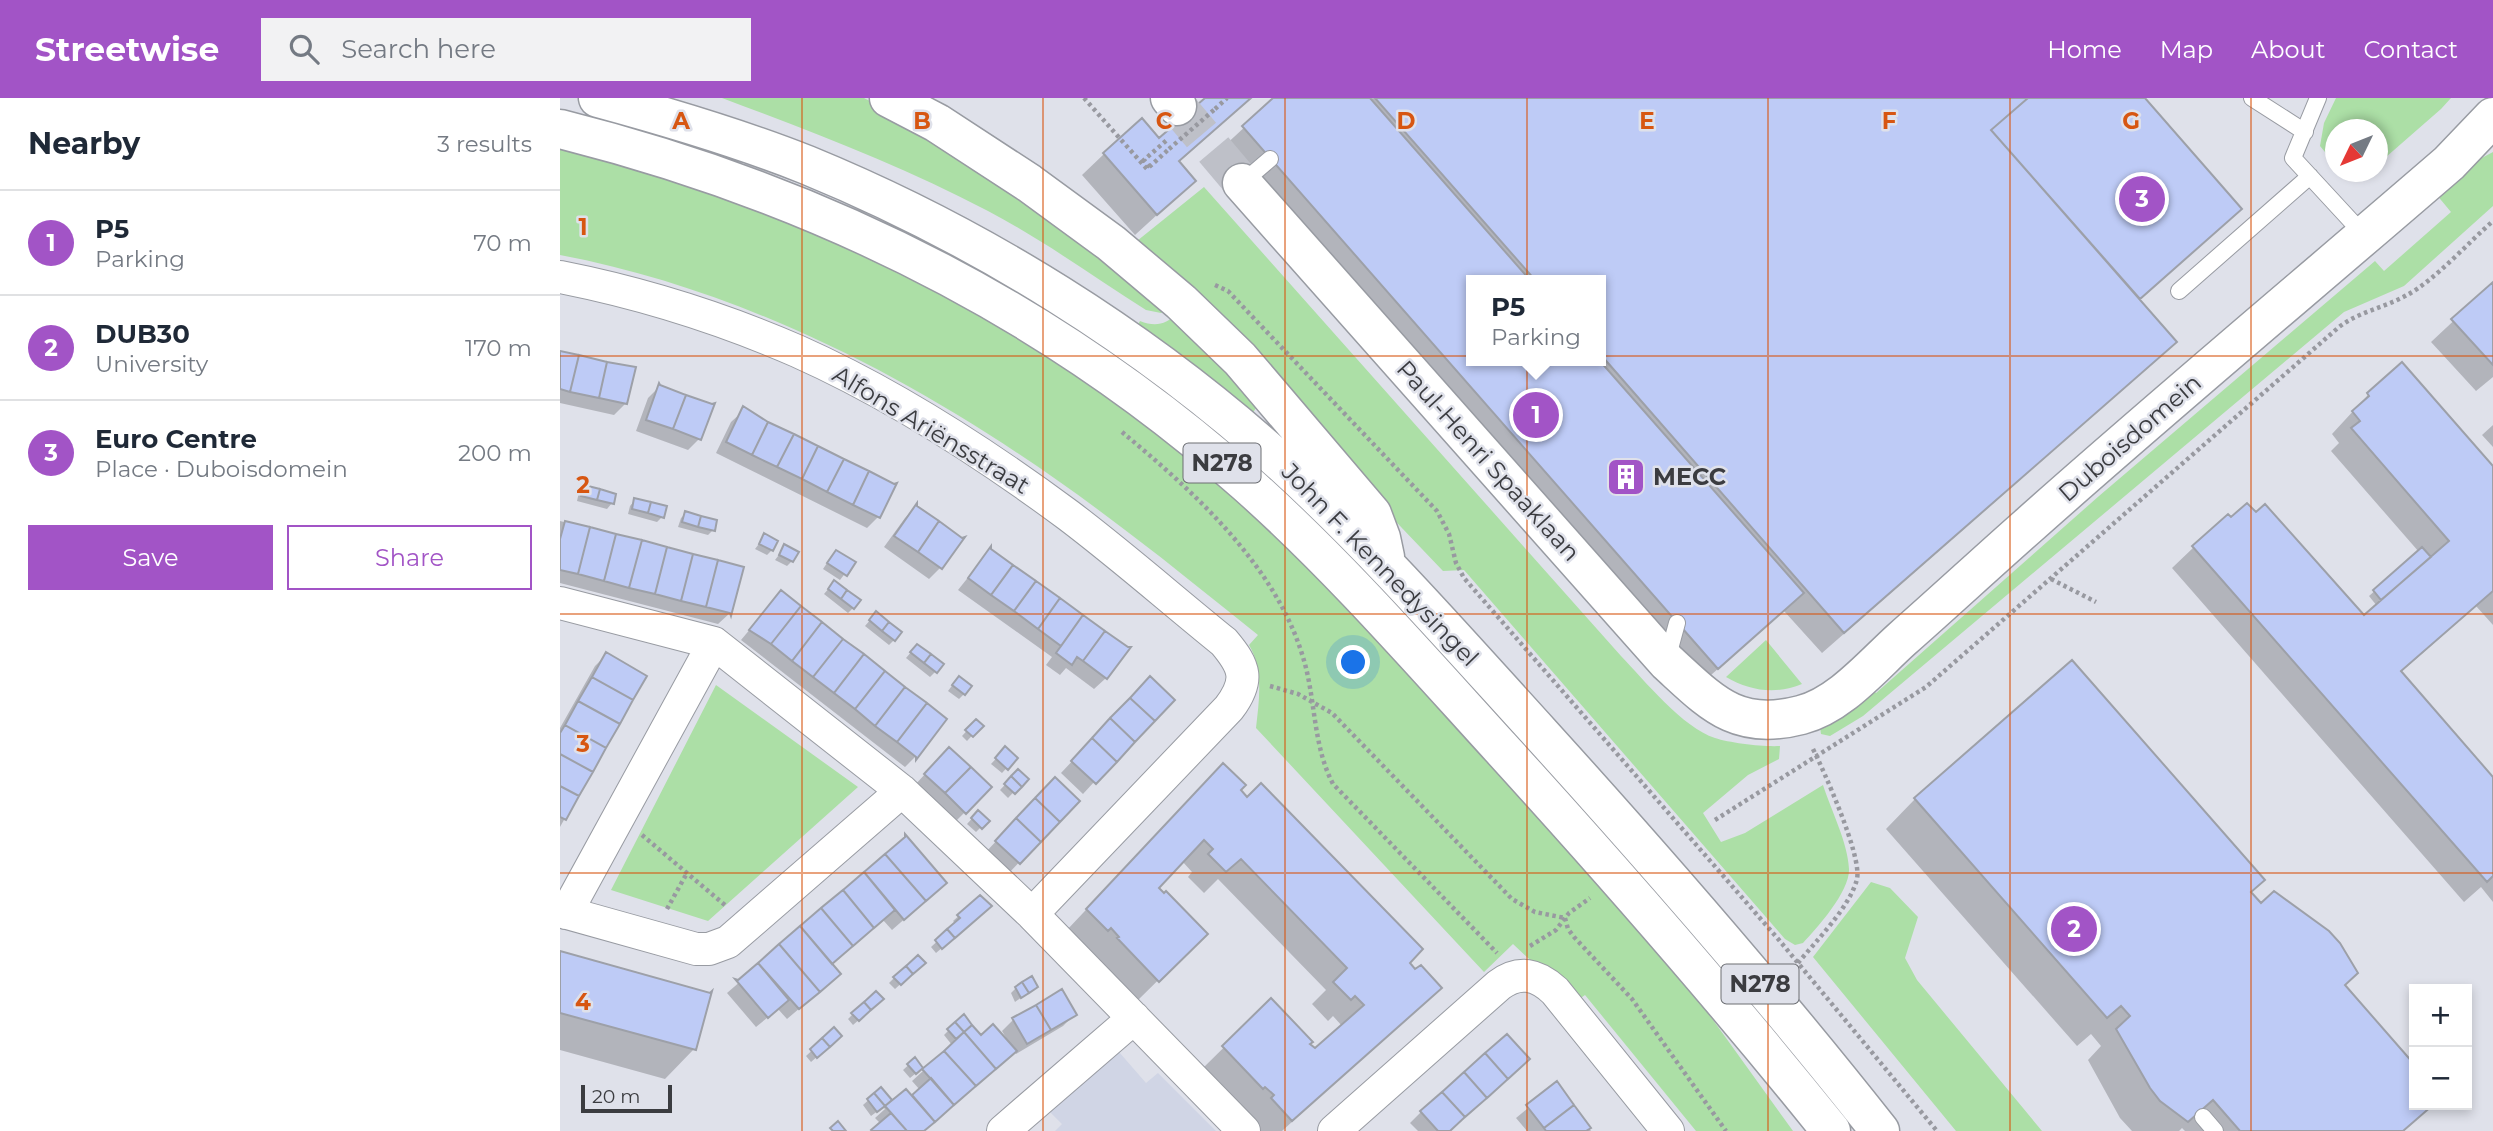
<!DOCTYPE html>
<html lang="en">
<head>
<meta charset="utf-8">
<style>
  body { margin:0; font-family:Montserrat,sans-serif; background:#f2f2f3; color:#1f2937 }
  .controls { position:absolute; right:21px; bottom:21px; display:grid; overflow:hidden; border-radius:0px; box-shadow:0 4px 10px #0003 }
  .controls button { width:63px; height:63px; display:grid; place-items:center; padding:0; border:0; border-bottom:2px solid #e0e1e3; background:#fff; color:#1f2937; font:35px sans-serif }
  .compass { position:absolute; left:1765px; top:21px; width:63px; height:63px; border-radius:50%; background:#fff; box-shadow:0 4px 10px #0003; rotate:227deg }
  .scale { position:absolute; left:21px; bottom:18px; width:91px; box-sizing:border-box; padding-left:7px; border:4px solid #3b3c40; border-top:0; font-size:19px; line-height:24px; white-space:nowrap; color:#3b3c40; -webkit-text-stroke:5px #dfe1ea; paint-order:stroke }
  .you { position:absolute; left:794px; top:565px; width:24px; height:24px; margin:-18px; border:5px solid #fff; border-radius:50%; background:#1a73e8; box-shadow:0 0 0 10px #1a73e833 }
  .badge { display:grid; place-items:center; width:46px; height:46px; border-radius:50%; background:#a254c6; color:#fff; font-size:23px; font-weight:700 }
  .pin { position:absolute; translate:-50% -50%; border:4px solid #fff; box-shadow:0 2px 7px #0006 }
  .popup { position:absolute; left:906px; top:177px; width:140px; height:91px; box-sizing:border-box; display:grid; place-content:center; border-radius:0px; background:#fff; filter:drop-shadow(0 2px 5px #0005); font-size:23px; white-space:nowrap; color:#747a83 }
  .popup b { font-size:26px; color:#1f2937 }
  .popup::after { content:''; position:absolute; left:50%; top:100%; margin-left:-14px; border:14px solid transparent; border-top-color:#fff }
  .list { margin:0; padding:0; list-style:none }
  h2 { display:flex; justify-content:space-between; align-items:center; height:91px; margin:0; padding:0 28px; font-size:30px }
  h2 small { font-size:23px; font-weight:400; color:#747a83 }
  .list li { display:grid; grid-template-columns:46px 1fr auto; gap:21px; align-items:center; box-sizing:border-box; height:105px; padding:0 28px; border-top:2px solid #e0e1e3 }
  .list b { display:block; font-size:26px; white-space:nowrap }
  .list p { margin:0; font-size:23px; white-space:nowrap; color:#747a83 }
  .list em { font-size:23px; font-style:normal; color:#747a83 }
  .actions { display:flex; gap:14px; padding:21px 28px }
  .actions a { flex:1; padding:16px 0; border:2px solid #a254c6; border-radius:0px; text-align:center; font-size:24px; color:#a254c6 }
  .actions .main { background:#a254c6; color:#fff }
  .icon { flex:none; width:38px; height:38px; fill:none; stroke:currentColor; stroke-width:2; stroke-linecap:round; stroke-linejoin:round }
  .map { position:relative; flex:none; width:1933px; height:1033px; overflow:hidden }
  header { display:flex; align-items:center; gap:42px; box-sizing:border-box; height:98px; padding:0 35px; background:#a254c6; color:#fff }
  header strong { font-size:33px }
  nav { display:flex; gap:38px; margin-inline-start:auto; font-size:24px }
  .search { width:490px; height:63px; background:#f2f2f3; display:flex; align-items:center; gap:18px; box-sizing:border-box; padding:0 24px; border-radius:0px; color:#747a83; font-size:26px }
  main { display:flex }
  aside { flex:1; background:#fff }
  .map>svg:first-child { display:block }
  .built { fill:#d0d5e5 }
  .green { fill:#acdfa6 }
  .shadow { fill:#0003; fill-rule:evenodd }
  .building { fill:#becbf6; stroke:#9da0a8; stroke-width:2 }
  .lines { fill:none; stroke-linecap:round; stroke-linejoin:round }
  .tertiary-tunnel { stroke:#bec0c8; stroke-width:38; stroke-dasharray:38 19; stroke-linecap:butt }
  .service-casing { stroke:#989ba2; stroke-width:18 }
  .minor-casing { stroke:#989ba2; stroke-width:34 }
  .tertiary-casing { stroke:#989ba2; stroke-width:41 }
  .primary-casing { stroke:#989ba2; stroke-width:41 }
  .path { stroke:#9899a0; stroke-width:4.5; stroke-dasharray:3.5 3.5; stroke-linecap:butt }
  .service { stroke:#fff; stroke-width:16 }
  .minor { stroke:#fff; stroke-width:32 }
  .tertiary { stroke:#fff; stroke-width:38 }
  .primary { stroke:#fff; stroke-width:38 }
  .path-bridge { stroke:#9899a0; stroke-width:4.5; stroke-dasharray:3.5 3.5; stroke-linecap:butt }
  .grid { fill:none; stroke:#d75611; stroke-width:2; stroke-opacity:0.55 }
  .labels { text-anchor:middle; stroke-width:5; stroke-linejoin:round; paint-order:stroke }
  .shield { fill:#dfe1ea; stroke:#6c6e73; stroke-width:2 }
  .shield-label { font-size:23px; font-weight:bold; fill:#3b3c40 }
  .street-label { font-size:24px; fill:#3b3c40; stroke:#dfe1ea }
  .poi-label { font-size:24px; font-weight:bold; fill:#3b3c40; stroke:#dfe1ea; text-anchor:start }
  .grid-label { font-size:23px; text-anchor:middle; font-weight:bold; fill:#d75611; stroke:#dfe1ea; stroke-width:5; stroke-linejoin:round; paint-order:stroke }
</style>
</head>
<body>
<header>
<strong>Streetwise</strong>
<div class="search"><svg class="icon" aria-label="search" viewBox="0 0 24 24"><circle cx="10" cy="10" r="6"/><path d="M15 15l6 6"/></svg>Search here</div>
<nav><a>Home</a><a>Map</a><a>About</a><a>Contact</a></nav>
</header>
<main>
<aside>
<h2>Nearby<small>3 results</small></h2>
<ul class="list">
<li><span class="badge">1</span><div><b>P5</b><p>Parking</p></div><em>70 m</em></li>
<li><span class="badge">2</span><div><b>DUB30</b><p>University</p></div><em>170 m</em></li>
<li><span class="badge">3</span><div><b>Euro Centre</b><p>Place · Duboisdomein</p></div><em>200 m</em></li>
</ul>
<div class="actions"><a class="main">Save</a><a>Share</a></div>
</aside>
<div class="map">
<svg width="1933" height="1033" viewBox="0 0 1933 1033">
  <rect width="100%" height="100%" fill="#dfe1ea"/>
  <path class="built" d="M559,954L586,985L598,975L656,1033H495L502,1026L490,1014Z"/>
  <path class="green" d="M162,0H304L388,44L610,209L601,215L586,212C534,179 483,142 428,113C342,68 253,34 162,0Z
    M1776,0H1891L1881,11L1818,66V32H1776L1775,66L1760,48L1764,25Z
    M0,47L154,93L344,173L512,272L635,366L701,422L848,573L1130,890L1233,1033H1136L1025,897L1015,904L953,846L924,874L696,630C699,603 704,572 689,547L698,537C655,503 613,468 569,435C401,306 210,197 0,157Z
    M1933,54V108L1844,188L1784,214L1303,618L1270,638L1261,636L1260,629L1311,590L1316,595L1539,398L1815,163L1824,173L1891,114L1876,96L1916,63Z
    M644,89L1061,558C1084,582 1123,630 1155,640C1170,645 1203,649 1220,648L1219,661L1188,677L1143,715L1161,744L1185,735L1263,687C1271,712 1288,745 1289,771C1290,793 1258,829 1243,845L1235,847L1225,841L904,472L883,473L572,147Z
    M617,215L696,310L692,316L577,228L580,223C595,229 606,227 617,215Z
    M1206,542L1242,586C1216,597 1190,593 1166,579Z
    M156,587L298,689L148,823L51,792Z
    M1311,784L1330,790L1358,819L1345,860L1357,882L1482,1033H1396L1253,859Z"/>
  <path class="shadow" d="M647,0H691L618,65L634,83L575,137L522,77L544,56L598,43Z
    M716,0H1583L1680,111L1579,202L1593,265L1262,555L1224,513L1135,591L661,51ZM911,182H1041V263H911Z
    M1933,186V279L1916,293L1871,244Z
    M0,255L73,271L65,306L54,317L0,305Z
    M1842,267L1933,371V527L1916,508L1840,575L1933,681V804L1921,789L1904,804L1612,470L1634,449L1804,520L1817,508L1809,498L1859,454L1771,353L1779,345L1772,336L1808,297Z
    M99,289L139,341L128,352L76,333L88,300Z
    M183,313L318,419L307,430L156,355L171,324Z
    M1933,327V349L1922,337Z
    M24,389L52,405L47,411L17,403L19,394Z
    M75,402L102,419L97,424L68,416L70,408Z
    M356,409L380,470L369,481L324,449L345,420Z
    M126,415L153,432L148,437L118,429L121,420Z
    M0,423L182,470L170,515L158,526L0,485Z
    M205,438L212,452L207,457L195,451Z
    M225,449L232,463L227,468L215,462Z
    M430,452L546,580L534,591L506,570L500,577L486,567L492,559L398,492Z
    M271,459L293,465L280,482L263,471Z
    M270,489L293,510L288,515L264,496Z
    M221,494L356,658L345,669L181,542Z
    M311,521L334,542L329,547L305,528Z
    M352,553L375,574L370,579L346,560Z
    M46,557L85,579L0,729V630L35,568Z
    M394,585L404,596L399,601L388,593Z
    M579,592L534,684L523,696L501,675Z
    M416,623L421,628L407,643L402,638Z
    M445,651L456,660L442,675L431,666Z
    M378,662L430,689L394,725L354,688Z
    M458,673L466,681L448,700L440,692Z
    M642,689L678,692L847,865L879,890L722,1033H700L691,1023L694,1020L642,971L711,903L755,953L782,928L773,918L768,923L752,906L766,892L658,781L644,795L628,779L632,774L622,763L597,790L645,836L576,904L537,863L539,861L528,850L526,853L506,833Z
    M484,692L517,703L448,776L425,755Z
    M1355,701L1689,794L1783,887L1854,969V1007H1872L1844,1033H1625L1622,1030L1619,1033H1572L1560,1020L1528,962L1541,948L1531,936L1517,948L1326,731Z
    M418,714L427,723L416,734L407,726Z
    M346,740L373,796L332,832L323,822L270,867L267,887L227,921L218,911L196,929L167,895Z
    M420,799L425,813L376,855L371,849L396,826L393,823Z
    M0,855L134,951L105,981L0,952Z
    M358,870L335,891L329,885L334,880Z
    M476,889L455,904L451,895L456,890Z
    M317,906L293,927L288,921L293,916Z
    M514,917L503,928L456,956L454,953L363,1033H313L321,1026L315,1020L325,1011L323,1009L311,1018L303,1007L321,991L326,1009L346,993L352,999L360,992L352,983L363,973L361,971L350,980L343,972L354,962L363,972L392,947L384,937L403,918L421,939L447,944L448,943L442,933L453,922Z
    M274,932L275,943L251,964L246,958Z
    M996,987L1031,1033H967L956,1020Z
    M861,1014L889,1033H858L850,1025Z"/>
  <path class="building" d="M645,0H691L619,63L636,83L597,117L543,55L582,20L599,40Z
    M713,0H810L970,182H911V263H1040L1244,495L1158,571L682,28Z
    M815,0H1468L1431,32L1617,244L1284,535L1041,257V182H975Z
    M1468,0H1585L1682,111L1580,201L1431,32Z
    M1933,184V267L1891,221Z
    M0,253L19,257L10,294L0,291Z
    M19,257L47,264L39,300L10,294Z
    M47,264L76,269L67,306L39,300Z
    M1842,264L1933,368V493L1841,573L1933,679V778L1927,784L1632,448L1668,416L1671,419L1687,405L1696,414L1705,406L1804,517L1889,443L1791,330L1800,323L1792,313L1809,298L1807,295Z
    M99,285L100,287L126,297L113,331L86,322Z
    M126,297L152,306L155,305L141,342L113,331Z
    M183,308L208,324L192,357L166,344Z
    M208,324L234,336L217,369L192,357Z
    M234,336L258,348L242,381L217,369Z
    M258,348L284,361L267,394L242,381Z
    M284,361L309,373L293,407L267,394Z
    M309,373L334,386L337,385L320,420L293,407Z
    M24,387L40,391L37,402L21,398Z
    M40,391L56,396L54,406L37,402Z
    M74,400L91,404L88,415L72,411Z
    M91,404L107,408L104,420L88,415Z
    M357,405V408L379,423L358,454L334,438Z
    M125,413L141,418L138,429L122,424Z
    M141,418L157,422L155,433L138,429Z
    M5,423L30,429L18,476L0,472V441Z
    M379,423L402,440L405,439L382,471L358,454Z
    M30,429L56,436L44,483L18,476Z
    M204,435L218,443L213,453L199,446Z
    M56,436L82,442L69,490L44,483Z
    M82,442L107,449L95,496L69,490Z
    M224,446L239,454L233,464L219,457Z
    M431,448V451L453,467L431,497L408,480Z
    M107,449L133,456L121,503L95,496Z
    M1862,449L1871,459L1821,502L1813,492Z
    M276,452L296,464L287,478L267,465Z
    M133,456L158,462L146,509L121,503Z
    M158,462L184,469L171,518L170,515L146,509Z
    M453,467L476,483L454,513L431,497Z
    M274,482L287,492L281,501L268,491Z
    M476,483L500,500L478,531L454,513Z
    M221,492L241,508L211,546L189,532Z
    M287,492L301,502L294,511L281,501Z
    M500,500L523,517L501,548L478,531Z
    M241,508L262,524L232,563L211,546Z
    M316,513L329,524L322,533L309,522Z
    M523,517L545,533L523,563L517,559L512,567L496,555Z
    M262,524L283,541L253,579L232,563Z
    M329,524L342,534L335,543L322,533Z
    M545,533L568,549H571L547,581L523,563Z
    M283,541L304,556L274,595L253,579Z
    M357,546L371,556L364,565L350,554Z
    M46,554L87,578L73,602L32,579Z
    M304,556L325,573L295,611L274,595Z
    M371,556L384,566L377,575L364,565Z
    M1512,562L1705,782L1691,794L1701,805L1714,793L1769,833L1780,845L1798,875L1785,887L1854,966V1007H1873L1843,1033H1680L1653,1002L1628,1024L1600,1003L1590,990L1556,931L1570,918L1561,908L1547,920L1354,700Z
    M325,573L345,589L315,628L295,611Z
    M399,578L412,588L405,597L392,587Z
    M590,578L615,602L595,623L570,600Z
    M32,579L73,602L60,626L18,603Z
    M345,589L367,605L337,644L315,628Z
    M570,600L595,623L575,644L550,620Z
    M18,603L60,626L46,650L5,627Z
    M367,605L387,621L356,662V659L337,644Z
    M550,620L575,644L557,664L532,640Z
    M416,621L424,628L413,639L405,632Z
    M5,627L46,650L33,674L0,656V635Z
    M532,640L557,664L536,686L511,663Z
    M445,648L458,660L448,672L435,660Z
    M389,649L411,669L385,695L364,676Z
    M0,656L33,674L19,698L0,688Z
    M663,665L686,687L681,692L687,699L701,685L863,851L850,865L855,871L861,867L882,890L732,1023L711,1000L714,997L705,989L703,991L662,948L711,900L753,944L750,946L755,950L804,907L795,898L791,902L773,884L787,870L681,761L666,774L648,756L653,751L644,742L599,790L604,795L606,793L648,836L599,884L557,840L559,839L551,830L548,833L526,811Z
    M411,669L432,689L406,716L385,695Z
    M458,671L469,681L462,689L451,678Z
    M451,678L462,689L455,696L444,686Z
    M495,679L520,703L500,724L475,700Z
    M0,688L19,698L6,722L0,719Z
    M475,700L500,724L481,744L456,720Z
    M418,712L430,723L422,731L411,720Z
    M456,720L481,744L460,766L435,743Z
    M345,736L387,785L366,803L325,756L345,739Z
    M325,756L366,803L344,822L304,774Z
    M304,774L335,812L314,830L283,792Z
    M283,792L314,830L293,848L261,810Z
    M420,797L432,808L395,840L387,831L400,820L397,817Z
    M261,810L293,848L272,866L240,828Z
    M240,828L281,876L260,894L219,846Z
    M387,831L395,840L382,851L375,842Z
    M219,846L260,894L239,911L198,865Z
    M0,853L150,895L152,893L136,952L0,915Z
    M358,857L366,865L353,876L346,868Z
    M198,865L229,902L208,920L175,881L178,882Z
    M346,868L353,876L341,887L333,879Z
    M472,878L478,889L469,895L462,884Z
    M462,884L469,895L461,900L455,889Z
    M502,891L517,917L491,932L476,907Z
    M316,893L324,901L311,912L304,904Z
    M304,904L311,912L299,923L291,915Z
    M476,907L491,932L467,946L452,920Z
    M404,916L412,927L404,934L395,924Z
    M395,924L404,934L396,941L387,931Z
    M433,926L457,953L436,971L404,934L412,927L421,937Z
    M274,929L282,938L270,949L262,940Z
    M404,934L436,971L416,988L384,953Z
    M947,936L970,961L948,981L925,955Z
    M262,940L270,949L257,960L250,951Z
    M384,953L416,988L394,1007L362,971Z
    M925,955L948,981L927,1000L904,974Z
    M355,959L363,970L356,976L347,966Z
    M904,974L927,1000L905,1019L882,994Z
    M371,980L394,1007L375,1024L352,997Z
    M997,983L1014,1007L984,1030L966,1007Z
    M321,989L332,1002L325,1008L314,995Z
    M346,991L375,1024L364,1033H347L325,1008Z
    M882,994L905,1019L890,1033H878L860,1013Z
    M314,995L325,1008L317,1014L307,1001Z
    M1014,1007L1031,1030L1026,1033H986L984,1030Z
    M331,1015L347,1033H312L311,1032Z
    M278,1023L286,1033H273L270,1030Z"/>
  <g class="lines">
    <path class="tertiary-tunnel" d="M617,8L682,85"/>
    <defs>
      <path id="service" d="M1692,0L1745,34
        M1758,0L1733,60L1805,138
        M682,85L710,61
        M1619,193L1750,78
        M1107,562L1117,525
        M1643,1019L1655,1033"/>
      <path id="minor" d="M0,179C81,195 161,220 237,253C329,294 427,357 508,417C561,457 612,502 664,544C685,569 690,582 669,610L472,816
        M0,505L154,545
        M0,813L136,851H149L168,844L342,693
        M6,815L154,545L342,693L472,816L684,1033
        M443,1033L574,920
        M774,1033L939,887C959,872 977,876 995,893L1108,1033"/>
      <path id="tertiary" d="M610,0L617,8
        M682,85L1107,564C1151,604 1176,634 1241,617C1280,607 1312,568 1342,541C1384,504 1425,466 1468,428C1606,305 1749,186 1889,65L1933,19"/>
      <path id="primary" d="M38,0C108,19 179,40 247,67C420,138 585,241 724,367C815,450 897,544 980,635C1097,764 1212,896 1320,1033
        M329,0L377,25L469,85L551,145L621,204L680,261L812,416L821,440L825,459
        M0,31C255,95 489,210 687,386C777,466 858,559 940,649C1054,774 1165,901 1271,1033"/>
    </defs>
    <use href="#service" class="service-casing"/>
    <use href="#minor" class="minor-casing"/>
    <use href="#tertiary" class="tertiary-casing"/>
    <use href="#primary" class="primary-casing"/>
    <path class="path" d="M524,0L587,71L609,51
      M655,11L667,0
      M590,69L584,62L608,41
      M655,187L668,193L877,413L889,436L896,465L904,480L1219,842L1377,1033
      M562,334C633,393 714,466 742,556C756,598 752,646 773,686L937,855
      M1491,481L1536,504
      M710,588L738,596L772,615L952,801L975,814L1005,820
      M1155,722L1366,589L1779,229C1800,213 1824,210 1847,197C1874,183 1909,144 1933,123
      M82,737L166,808
      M107,811L127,775
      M1005,820L1008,831L1014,839L1072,901L1166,1033
      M970,848L996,832L1009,815L1030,800
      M1238,865C1256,843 1290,809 1297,781C1302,758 1264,673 1252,649"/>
    <use href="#service" class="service"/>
    <use href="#minor" class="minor"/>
    <use href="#tertiary" class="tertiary"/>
    <use href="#primary" class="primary"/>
    <path class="path-bridge" d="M609,51L655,11"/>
  </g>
  <path class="grid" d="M242,0V1033M483,0V1033M725,0V1033M967,0V1033M1208,0V1033M1450,0V1033M1691,0V1033M0,258H1933M0,516H1933M0,775H1933"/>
  <defs>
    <symbol id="building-square" viewBox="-11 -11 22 22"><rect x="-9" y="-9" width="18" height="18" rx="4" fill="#a254c6" stroke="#dfe1ea"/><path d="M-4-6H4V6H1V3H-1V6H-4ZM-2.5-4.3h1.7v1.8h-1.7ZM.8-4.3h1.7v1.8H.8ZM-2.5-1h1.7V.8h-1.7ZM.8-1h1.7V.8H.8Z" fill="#fff"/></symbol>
  </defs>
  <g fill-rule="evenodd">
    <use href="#building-square" x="1044" y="357" width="44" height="44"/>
  </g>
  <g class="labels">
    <g class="shield">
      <rect x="623.5" y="345.5" width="77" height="39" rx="5"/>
      <rect x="1161.5" y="866.5" width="77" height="39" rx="5"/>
    </g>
    <g class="shield-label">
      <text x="662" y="373">N278</text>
      <text x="1200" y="894">N278</text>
    </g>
    <g class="street-label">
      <text transform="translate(371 332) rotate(31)" y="8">Alfons Ariënsstraat</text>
      <text transform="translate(1570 340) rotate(-41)" y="8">Duboisdomein</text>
      <text transform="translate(928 363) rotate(48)" y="8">Paul-Henri Spaaklaan</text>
      <text transform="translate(820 467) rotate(46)" y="8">John F. Kennedysingel</text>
    </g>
    <g class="poi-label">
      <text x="1093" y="387">MECC</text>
    </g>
  </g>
  <g class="grid-label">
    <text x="121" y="31">A</text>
    <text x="362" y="31">B</text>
    <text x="604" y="31">C</text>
    <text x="846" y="31">D</text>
    <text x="1087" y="31">E</text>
    <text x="1329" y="31">F</text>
    <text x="1571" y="31">G</text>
    <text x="23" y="137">1</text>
    <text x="23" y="395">2</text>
    <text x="23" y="654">3</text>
    <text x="23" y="912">4</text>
  </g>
</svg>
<div class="controls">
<button>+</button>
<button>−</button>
</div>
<svg class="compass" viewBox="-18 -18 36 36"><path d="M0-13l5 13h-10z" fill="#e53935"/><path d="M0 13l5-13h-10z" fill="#747a83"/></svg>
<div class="scale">20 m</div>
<div class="you"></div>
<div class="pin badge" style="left:976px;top:317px">1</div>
<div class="popup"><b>P5</b>Parking</div>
<div class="pin badge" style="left:1514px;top:831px">2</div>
<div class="pin badge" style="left:1582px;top:101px">3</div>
</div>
</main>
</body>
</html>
